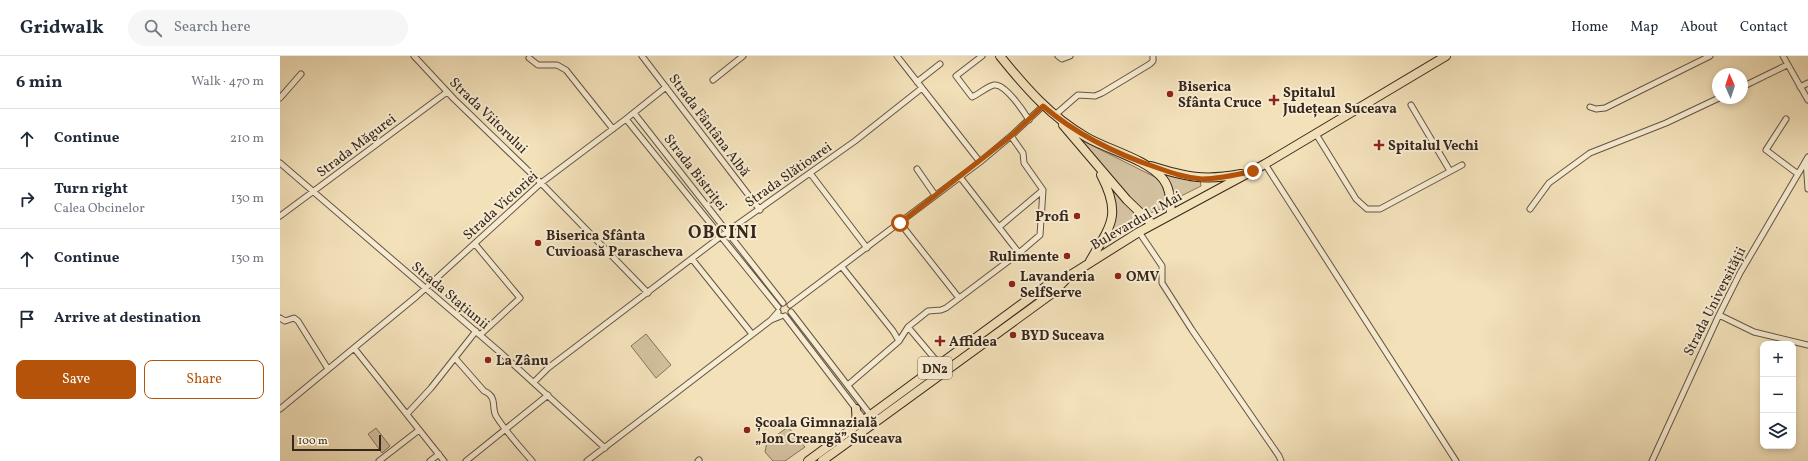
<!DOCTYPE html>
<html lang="en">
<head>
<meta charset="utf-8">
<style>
  body { margin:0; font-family:Vollkorn,serif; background:#f6f6f7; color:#1f2937 }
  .controls { position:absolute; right:12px; bottom:12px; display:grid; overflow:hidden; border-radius:8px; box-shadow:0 2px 6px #0003 }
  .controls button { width:36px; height:36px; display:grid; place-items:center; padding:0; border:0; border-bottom:1px solid #e0e1e3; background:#fff; color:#1f2937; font:20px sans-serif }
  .compass { position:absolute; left:1432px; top:12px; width:36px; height:36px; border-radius:50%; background:#fff; box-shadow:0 2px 6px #0003; rotate:357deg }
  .scale { position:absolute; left:12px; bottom:10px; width:89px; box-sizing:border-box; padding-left:4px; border:2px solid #36261c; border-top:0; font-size:11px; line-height:14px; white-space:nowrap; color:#36261c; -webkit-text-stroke:3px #f7ecd2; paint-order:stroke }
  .stop { position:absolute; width:12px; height:12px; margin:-9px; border:3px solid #b45309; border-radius:50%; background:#fff }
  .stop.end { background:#b45309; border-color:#fff; box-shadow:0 1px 4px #0008 }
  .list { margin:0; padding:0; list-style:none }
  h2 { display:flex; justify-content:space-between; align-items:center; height:52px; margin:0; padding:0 16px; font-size:17px }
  h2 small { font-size:13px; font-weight:400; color:#747a83 }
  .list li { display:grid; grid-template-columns:26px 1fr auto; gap:12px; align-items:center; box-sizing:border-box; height:60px; padding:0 16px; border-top:1px solid #e0e1e3 }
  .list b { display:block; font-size:15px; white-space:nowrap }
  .list p { margin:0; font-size:13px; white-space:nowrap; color:#747a83 }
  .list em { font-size:13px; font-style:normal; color:#747a83 }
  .actions { display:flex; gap:8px; padding:12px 16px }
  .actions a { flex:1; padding:9px 0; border:1px solid #b45309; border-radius:8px; text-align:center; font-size:14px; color:#b45309 }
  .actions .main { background:#b45309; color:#fff }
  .icon { flex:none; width:22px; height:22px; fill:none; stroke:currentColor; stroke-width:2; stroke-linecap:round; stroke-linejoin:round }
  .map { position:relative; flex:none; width:1528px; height:405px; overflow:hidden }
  header { display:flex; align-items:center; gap:24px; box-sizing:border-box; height:56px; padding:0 20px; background:#fff; border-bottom:1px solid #e0e1e3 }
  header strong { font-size:19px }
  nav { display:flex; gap:22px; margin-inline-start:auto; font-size:14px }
  .search { width:280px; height:36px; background:#f6f6f7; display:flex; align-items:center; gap:10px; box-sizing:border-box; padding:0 14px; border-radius:22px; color:#747a83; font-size:15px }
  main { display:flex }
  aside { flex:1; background:#fff }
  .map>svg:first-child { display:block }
  .green { fill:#d3c19f; stroke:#84745e }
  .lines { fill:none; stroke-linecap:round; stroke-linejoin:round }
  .street-casing { stroke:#655544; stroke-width:7 }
  .primary-casing { stroke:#36261c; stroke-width:10 }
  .street { stroke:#f7ecd2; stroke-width:5 }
  .primary { stroke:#f3e1ba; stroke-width:8 }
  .route { stroke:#b45309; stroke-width:5 }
  .poi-dot { fill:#8f2418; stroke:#f7ecd2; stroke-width:1.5 }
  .labels { text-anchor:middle; stroke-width:4; stroke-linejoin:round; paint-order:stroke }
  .shield { fill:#f7ecd2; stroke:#706153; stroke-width:1 }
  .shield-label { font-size:13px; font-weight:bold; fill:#36261c }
  .poi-label { font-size:14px; font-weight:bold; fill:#36261c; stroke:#f7ecd2; text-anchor:start }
  .street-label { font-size:14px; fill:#36261c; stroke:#f7ecd2 }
  .district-label { font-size:18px; font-weight:bold; letter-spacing:1px; fill:#36261c; stroke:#f7ecd2 }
</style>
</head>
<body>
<header>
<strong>Gridwalk</strong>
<div class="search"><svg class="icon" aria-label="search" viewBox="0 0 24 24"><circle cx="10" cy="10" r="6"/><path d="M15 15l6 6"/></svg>Search here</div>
<nav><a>Home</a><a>Map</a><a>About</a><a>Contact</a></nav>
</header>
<main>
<aside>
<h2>6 min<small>Walk · 470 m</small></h2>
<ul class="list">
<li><svg class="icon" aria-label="ahead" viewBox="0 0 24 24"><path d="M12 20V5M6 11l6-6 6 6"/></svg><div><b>Continue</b></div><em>210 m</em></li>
<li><svg class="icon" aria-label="right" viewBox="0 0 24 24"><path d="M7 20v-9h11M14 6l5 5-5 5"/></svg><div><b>Turn right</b><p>Calea Obcinelor</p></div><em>130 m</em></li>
<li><svg class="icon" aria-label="ahead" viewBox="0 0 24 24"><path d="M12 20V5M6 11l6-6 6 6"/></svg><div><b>Continue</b></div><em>130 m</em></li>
<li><svg class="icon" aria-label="arrive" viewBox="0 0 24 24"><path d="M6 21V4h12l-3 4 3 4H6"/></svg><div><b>Arrive at destination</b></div></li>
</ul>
<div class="actions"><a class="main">Save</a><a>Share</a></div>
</aside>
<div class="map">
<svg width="1528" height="405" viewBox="0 0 1528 405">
  <rect width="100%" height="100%" fill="#f3e1ba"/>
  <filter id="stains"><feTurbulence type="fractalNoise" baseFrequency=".005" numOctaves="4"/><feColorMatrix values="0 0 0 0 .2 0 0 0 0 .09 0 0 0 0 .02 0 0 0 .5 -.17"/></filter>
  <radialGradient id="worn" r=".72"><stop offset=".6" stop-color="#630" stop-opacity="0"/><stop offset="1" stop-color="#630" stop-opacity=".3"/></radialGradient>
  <path class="green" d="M797,82L879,123C885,131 887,137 885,148L881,153L867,158L861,155Z
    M886,119L903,123H920L921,130L895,143Z
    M827,125L841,143L858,160L856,165L829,180C840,158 834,147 827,125Z
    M366,278L391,309L376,322L351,290Z
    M508,371L525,391L505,405H493L485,396L487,386Z
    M96,372L110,390L102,397L88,378Z"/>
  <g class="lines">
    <defs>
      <path id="street" d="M134,0L174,43L261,127L368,237
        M362,0L480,154
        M617,0L700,106
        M702,0L676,20L692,41C699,38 708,30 714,29C725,27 744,56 749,64
        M778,0L782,3L790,0
        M1503,0L1528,44
        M249,2L258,9H277L286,14L333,73
        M433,24L463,0
        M637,26L660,8
        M1462,31L1507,9
        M1520,31L1528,27
        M0,42L21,18
        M1131,49L1170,115
        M1310,51L1316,53L1325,52L1430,0
        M354,57L503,247
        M775,59L798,39L815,40L822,37L870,8L873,5V0
        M346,63L498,251
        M1506,63L1486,94L1518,118
        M1036,78L1076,143L1087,153H1100L1182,109
        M1526,105L1528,133
        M0,107L222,298L325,392
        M985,108L1176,405
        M637,113L655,139
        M530,117L587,192
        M680,121L739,197
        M1250,153L1269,127L1310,97L1386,67L1439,42
        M0,160L167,36
        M620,167L679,242
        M719,171L763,134
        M859,176L882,210V227L912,274L999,400L1001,405
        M195,188L240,242L200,279
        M412,203L472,278
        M562,211L613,275L619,285
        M510,249L700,106L731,80L763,50
        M511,256L592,361
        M1439,259L1474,276L1528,289
        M505,260L586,366
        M0,262L5,265L14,262L18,265L48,313
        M491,264L498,256
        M628,271L660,309
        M74,292L164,405
        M175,302L204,335C218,341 211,351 216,360C226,376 240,391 252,405
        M254,326L268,312L448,175L575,85L642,32
        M568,329L619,285L628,271L648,255L661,254L666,252L739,197L760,179L763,134L744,107L743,97L731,80
        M0,353L137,240L261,127L346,63L386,31
        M127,358L151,332L196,275
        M99,405L139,374
        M150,405L159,398
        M186,405L268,339
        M307,405L491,264L501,260
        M418,405L419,404
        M1372,405L1439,259L1460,217L1528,101"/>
      <path id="primary" d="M720,0C745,31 771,61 806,81C828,94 867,103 883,123C891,133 890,146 891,158
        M783,69L847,144L872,168
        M871,110C906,121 924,125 961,118
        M810,205C831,169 842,159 821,119
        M576,353L577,369
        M528,405L769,228L784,223
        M542,405L774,236L789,220L859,176L985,108L1166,0"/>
    </defs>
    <use href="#street" class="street-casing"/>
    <use href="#primary" class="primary-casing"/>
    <use href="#street" class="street"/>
    <use href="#primary" class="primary"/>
  </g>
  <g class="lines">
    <path class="route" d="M620,167L731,80L763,50C797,79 836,98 878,112C892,117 906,122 922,123C939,123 956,119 973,115"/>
  </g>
  <g class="poi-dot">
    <circle cx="890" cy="38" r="4"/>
    <path d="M992 38h4v4h4v4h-4v4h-4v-4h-4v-4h4z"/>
    <path d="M1097 83h4v4h4v4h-4v4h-4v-4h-4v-4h4z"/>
    <circle cx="797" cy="160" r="4"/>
    <circle cx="258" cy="187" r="4"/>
    <circle cx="787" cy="200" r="4"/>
    <circle cx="838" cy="220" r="4"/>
    <circle cx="732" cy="228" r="4"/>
    <circle cx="733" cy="279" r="4"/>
    <path d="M658 279h4v4h4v4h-4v4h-4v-4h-4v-4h4z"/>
    <circle cx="208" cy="304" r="4"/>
    <circle cx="467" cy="374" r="4"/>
  </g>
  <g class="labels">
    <rect class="shield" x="638" y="301" width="34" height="22" rx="3"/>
    <g class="shield-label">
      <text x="655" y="317">DN2</text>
    </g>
    <g class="poi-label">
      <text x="898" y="35">Biserica<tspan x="898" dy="16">Sfânta Cruce</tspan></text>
      <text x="1003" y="41">Spitalul<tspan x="1003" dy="16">Județean Suceava</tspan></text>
      <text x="1108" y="94">Spitalul Vechi</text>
      <text x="789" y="165" text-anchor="end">Profi</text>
      <text x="266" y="184">Biserica Sfânta<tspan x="266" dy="16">Cuvioasă Parascheva</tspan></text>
      <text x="779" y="205" text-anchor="end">Rulimente</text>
      <text x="740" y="225">Lavanderia<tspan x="740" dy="16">SelfServe</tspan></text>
      <text x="846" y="225">OMV</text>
      <text x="741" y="284">BYD Suceava</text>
      <text x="669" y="290">Affidea</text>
      <text x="216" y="309">La Zânu</text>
      <text x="475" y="371">Școala Gimnazială<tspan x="475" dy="16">„Ion Creangă” Suceava</tspan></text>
    </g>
    <g class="street-label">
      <text transform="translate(209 59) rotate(44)" y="5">Strada Viitorului</text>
      <text transform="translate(430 69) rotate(53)" y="5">Strada Fântâna Albă</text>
      <text transform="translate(76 89) rotate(-37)" y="5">Strada Măgurei</text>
      <text transform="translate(416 116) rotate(52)" y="5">Strada Bistriței</text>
      <text transform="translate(508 118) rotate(-35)" y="5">Strada Slătioarei</text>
      <text transform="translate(220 149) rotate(-42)" y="5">Strada Victoriei</text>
      <text transform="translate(856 164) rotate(-30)" y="5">Bulevardul 1 Mai</text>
      <text transform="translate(171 239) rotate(40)" y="5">Strada Stațiunii</text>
      <text transform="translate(1434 245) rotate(-63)" y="5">Strada Universității</text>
    </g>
    <g class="district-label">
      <text x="443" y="182">OBCINI</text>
    </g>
  </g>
  <rect width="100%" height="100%" filter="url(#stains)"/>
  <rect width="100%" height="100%" fill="url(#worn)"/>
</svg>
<div class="controls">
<button>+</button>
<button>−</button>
<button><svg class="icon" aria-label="layers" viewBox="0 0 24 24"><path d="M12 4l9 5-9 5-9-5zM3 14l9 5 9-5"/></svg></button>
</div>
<svg class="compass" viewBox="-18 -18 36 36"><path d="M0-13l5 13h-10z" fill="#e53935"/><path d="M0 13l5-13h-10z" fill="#747a83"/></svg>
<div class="scale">100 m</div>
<div class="stop" style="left:620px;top:167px"></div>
<div class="stop end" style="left:973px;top:115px"></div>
</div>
</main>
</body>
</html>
